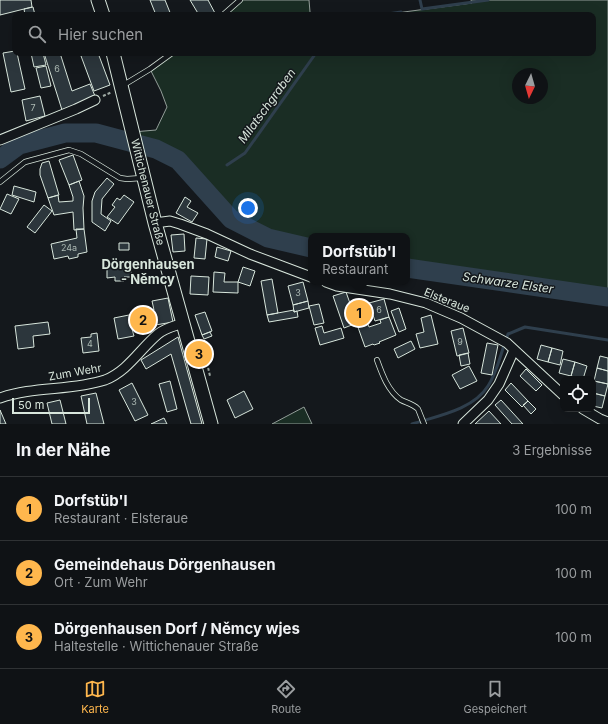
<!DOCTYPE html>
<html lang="de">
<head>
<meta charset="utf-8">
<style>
  body { margin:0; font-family:Inter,sans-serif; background:#181b1e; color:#f1f3f6 }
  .controls { position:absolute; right:12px; bottom:12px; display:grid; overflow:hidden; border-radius:8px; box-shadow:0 4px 16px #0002 }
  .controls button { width:36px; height:36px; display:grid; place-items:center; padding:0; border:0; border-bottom:1px solid #2f3234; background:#0f1215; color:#f1f3f6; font:20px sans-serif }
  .compass { position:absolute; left:512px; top:68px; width:36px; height:36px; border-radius:50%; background:#0f1215; box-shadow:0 4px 16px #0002; rotate:185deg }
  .scale { position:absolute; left:12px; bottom:10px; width:78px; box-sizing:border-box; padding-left:4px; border:2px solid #d8e6dc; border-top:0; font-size:11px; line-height:14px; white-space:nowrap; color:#d8e6dc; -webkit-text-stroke:3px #14181c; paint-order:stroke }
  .you { position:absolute; left:248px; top:208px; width:14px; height:14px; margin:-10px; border:3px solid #fff; border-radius:50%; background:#1a73e8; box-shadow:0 0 0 6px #1a73e833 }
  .badge { display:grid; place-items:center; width:26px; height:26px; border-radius:50%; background:#ffb74d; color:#111; font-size:13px; font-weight:700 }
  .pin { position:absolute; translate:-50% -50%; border:2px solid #fff; box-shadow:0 1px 4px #0006 }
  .popup { position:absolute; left:308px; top:233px; width:102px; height:52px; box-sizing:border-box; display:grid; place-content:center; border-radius:8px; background:#0f1215; filter:drop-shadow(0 1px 3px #0005); font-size:13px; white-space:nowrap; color:#9b9ea0 }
  .popup b { font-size:15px; color:#f1f3f6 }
  .popup::after { content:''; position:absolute; left:50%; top:100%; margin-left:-8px; border:8px solid transparent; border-top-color:#0f1215 }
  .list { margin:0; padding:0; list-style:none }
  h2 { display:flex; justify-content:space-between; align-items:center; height:52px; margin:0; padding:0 16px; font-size:17px }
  h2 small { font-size:13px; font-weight:400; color:#9b9ea0 }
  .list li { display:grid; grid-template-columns:26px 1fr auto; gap:12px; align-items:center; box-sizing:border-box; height:64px; padding:0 16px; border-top:1px solid #2f3234 }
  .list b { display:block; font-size:15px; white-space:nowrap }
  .list p { margin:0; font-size:13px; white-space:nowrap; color:#9b9ea0 }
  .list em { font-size:13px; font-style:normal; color:#9b9ea0 }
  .icon { flex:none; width:22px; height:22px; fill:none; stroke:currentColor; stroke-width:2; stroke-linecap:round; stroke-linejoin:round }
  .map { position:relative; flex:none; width:608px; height:424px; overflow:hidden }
  .search { position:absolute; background:#0f1215; box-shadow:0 4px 16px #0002; left:12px; right:12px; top:12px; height:44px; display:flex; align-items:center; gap:10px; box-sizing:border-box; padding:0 14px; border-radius:8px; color:#9b9ea0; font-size:15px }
  .sheet { height:244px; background:#0f1215 }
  nav { display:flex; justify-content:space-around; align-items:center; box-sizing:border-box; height:56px; border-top:1px solid #2f3234; background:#0f1215; font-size:11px; color:#9b9ea0 }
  nav a { display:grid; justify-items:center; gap:2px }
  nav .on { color:#ffb74d }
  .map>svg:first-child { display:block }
  .green { fill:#1a2d24; stroke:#939e99; fill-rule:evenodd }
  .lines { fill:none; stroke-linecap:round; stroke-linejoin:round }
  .stream { stroke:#2f3f4d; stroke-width:3 }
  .river { stroke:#2f3f4d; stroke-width:19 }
  .building { fill:#2c363c; stroke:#d8e6dc }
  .service-casing { stroke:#d8e6dc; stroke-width:6 }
  .minor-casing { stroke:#d8e6dc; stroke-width:11 }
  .secondary-casing { stroke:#d8e6dc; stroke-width:15 }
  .path { stroke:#9da8a2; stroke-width:2; stroke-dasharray:3 2; stroke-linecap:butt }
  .service { stroke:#14181c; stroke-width:4.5 }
  .minor { stroke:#14181c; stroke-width:9 }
  .secondary { stroke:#14181c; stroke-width:13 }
  .labels { text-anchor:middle; stroke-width:3; stroke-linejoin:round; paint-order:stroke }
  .number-label { font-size:9px; fill:#adbab4 }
  .street-label { font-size:11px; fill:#d8e6dc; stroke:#14181c }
  .water-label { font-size:12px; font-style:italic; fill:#d8e6dc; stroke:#14181c }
  .quarter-label { font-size:13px; font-weight:bold; fill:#d8e6dc; stroke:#14181c }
</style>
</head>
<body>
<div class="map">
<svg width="608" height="424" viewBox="0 0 608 424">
  <rect width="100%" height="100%" fill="#14181c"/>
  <path class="green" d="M240,0H309L310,12L312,15H223Z
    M471,0H608V297L407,268V236H311V248L268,238L231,219L178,160L156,149L136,144L133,132L156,130L167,107L161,91L150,69L172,53H593V15H381L472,3ZM518,74H542V98H518Z
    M304,407L312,424H272Z"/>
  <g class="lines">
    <path class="stream" d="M420,0L422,9L488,0
      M381,15L401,12
      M227,165L245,153L316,53
      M412,424C437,416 473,410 488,386C498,371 501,351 508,334L525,327L608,340"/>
    <path class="river" d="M0,159L19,145L65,133H96L156,149L178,160L231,219L268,238L311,248
      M407,268L608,297"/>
  </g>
  <path class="building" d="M0,0H31L32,7L0,15Z
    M150,0H165L171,15H156Z
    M190,0H208L216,15H199Z
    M33,7L35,15H25L24,9Z
    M15,51V53H17L25,89L11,92L3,53Z
    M31,53H43L46,65L34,67Z
    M44,53H60L72,91L90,84L95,96L62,110Z
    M88,53H98L110,85L94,91L81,56Z
    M46,66L51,86L41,88L36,68Z
    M40,96L45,116L26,121L22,100Z
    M73,155L82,180L69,185L59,160Z
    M49,161L59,195L48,198L40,175V169L42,163Z
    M107,178L114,184L102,199L101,214L111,221L105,231L92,222V201L95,192Z
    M79,181L84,196L83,208L84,229L74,230L73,212L54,215L48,198L58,195L59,202L73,201V197L69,185Z
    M14,186L36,192L34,202L12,195Z
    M7,194L19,199L11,214L0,209Z
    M124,195L134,202L118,224L107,217L115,207L112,205L117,198L120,200Z
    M185,197L191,201L187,207L198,213L192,222L176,213Z
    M44,205L52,211L35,233L27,227Z
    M76,229H84L87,252L78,254V257L69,259L68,256L54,259L51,244L77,238Z
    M184,234L185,251L173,252L171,235Z
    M196,238L207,239L205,259L194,258Z
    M119,243H129V250H119Z
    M217,247L231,251L228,261L215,257Z
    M131,264V277H124V281H115V277L107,278V265Z
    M243,267L255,271L250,286L238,282Z
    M214,272L225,273L224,282H238V293L213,292Z
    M191,276L209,277L208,295L190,294Z
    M272,279L278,313L267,315L261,281Z
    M303,282L308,301L293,305L288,286Z
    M346,292L357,323L344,328L333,296Z
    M168,298L173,322L132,329L134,336L118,339L114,318L154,310L152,301Z
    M384,299L389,317L375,321L369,303Z
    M308,301L309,308L294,312L293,305Z
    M360,302L369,327L381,323L380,320L389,317L396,335L379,342L380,343L374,345L373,344L365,347L350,305Z
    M319,304L324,323L314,325L309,306Z
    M399,308L406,329L399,332L391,311Z
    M294,310V312L297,311L298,317L269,322L267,315Z
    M205,312L212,331L202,335L195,315Z
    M431,315L438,344L420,348L416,334L424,332L421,318Z
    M48,322L50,334L33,336L34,347L18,349L15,326Z
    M322,326L324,333L341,328L344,338L320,345L315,328Z
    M463,328L469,353L457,356L451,331Z
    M210,332L212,336L204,339L202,335Z
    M97,333L99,351L83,353L81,338L91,337V334Z
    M178,337L202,424H191L171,354L146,369L141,360Z
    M411,341L415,349L398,358L394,349Z
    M487,343L498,345L492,375L481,373Z
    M541,345L552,348L548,362L537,359Z
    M552,348L563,351L560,365L548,362Z
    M468,353L470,364L461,366L459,355Z
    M600,356L608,358V371L597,368Z
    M563,359L575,362L571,376L559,373Z
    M575,362L587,366L583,379L571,376Z
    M469,366L477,381L460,389L452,375Z
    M597,368L608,371V384L594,381Z
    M526,369L542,385L536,391L520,376Z
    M170,381L177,409L167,412L159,384Z
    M594,381L608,384L605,396L593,393Z
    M132,383L148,415L135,421L119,390Z
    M511,383L528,401L522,407L505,390Z
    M244,391L253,409L235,418L227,400Z
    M96,393L104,424H87L81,396Z
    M593,393L605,396L602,408L593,406Z
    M60,400L66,424H52L47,403Z
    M501,400L523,424H512L495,405Z
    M528,401L536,409L531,414L523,405Z
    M0,410L6,424H0Z
    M489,411L501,424H475Z
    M164,418L167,424H151Z"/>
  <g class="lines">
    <defs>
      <path id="service" d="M223,15L240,0
        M122,86L150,69L172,53
        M0,182L25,162L69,150L81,154L120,178L127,179L142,178
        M377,360C382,374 388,391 401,400C407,403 413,404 418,409L424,424"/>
      <path id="minor" d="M0,140L76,109L95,100
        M155,223L170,221L180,224L207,234L250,254L311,277
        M326,282L337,286L390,294L426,303L461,318L507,343L563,395
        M0,398C34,386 71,391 105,380C128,371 140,349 158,334C165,328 175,326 183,323
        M583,409L600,419L608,422
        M463,424L488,400L499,384L514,350"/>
      <path id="secondary" d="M98,0L103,15
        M113,53L155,223L211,424"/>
    </defs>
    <use href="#service" class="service-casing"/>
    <use href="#minor" class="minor-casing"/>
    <use href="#secondary" class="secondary-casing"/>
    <path class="path" d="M103,96L112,92
      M207,363L210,376"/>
    <use href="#service" class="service"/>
    <use href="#minor" class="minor"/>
    <use href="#secondary" class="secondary"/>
  </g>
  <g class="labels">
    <g class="number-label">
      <text x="57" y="72">6</text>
      <text x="33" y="111">7</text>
      <text x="69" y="251">24a</text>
      <text x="298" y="296">3</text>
      <text x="379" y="313">6</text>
      <text x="460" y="345">9</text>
      <text x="90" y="347">4</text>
      <text x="134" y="405">3</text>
    </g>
    <g class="street-label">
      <text transform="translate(148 192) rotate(76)" y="4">Wittichenauer Straße</text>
      <text transform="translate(447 300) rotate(22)" y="4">Elsteraue</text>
      <text transform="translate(75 372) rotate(-10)" y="4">Zum Wehr</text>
    </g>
    <g class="water-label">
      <text transform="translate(267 106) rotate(-54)" y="4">Milatschgraben</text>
      <text transform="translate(508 283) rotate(8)" y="4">Schwarze Elster</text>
    </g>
    <g class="quarter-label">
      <text x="148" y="269">Dörgenhausen<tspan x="148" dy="15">- Němcy</tspan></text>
    </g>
  </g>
</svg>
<div class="controls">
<button><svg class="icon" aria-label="locate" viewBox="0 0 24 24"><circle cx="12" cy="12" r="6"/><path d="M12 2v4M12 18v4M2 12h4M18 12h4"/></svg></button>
</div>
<svg class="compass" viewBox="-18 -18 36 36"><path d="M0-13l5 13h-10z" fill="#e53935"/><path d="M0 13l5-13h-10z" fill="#9b9ea0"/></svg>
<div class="scale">50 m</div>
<div class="you"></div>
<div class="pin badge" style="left:359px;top:313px">1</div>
<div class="popup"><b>Dorfstüb'l</b>Restaurant</div>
<div class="pin badge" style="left:143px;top:320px">2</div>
<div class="pin badge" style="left:199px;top:354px">3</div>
<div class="search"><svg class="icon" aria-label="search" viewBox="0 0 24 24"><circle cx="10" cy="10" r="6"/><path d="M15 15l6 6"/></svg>Hier suchen</div>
</div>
<section class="sheet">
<h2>In der Nähe<small>3 Ergebnisse</small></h2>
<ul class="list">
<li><span class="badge">1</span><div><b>Dorfstüb'l</b><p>Restaurant · Elsteraue</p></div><em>100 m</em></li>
<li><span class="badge">2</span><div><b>Gemeindehaus Dörgenhausen</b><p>Ort · Zum Wehr</p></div><em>100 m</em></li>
<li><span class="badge">3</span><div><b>Dörgenhausen Dorf / Němcy wjes</b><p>Haltestelle · Wittichenauer Straße</p></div><em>100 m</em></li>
</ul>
</section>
<nav>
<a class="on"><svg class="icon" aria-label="map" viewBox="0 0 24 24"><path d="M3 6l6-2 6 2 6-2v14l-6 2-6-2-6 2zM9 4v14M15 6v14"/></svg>Karte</a>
<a><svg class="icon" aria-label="directions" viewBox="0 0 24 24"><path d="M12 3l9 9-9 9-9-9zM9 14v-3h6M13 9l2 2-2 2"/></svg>Route</a>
<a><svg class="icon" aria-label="saved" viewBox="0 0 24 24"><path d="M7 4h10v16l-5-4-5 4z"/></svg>Gespeichert</a>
</nav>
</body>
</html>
